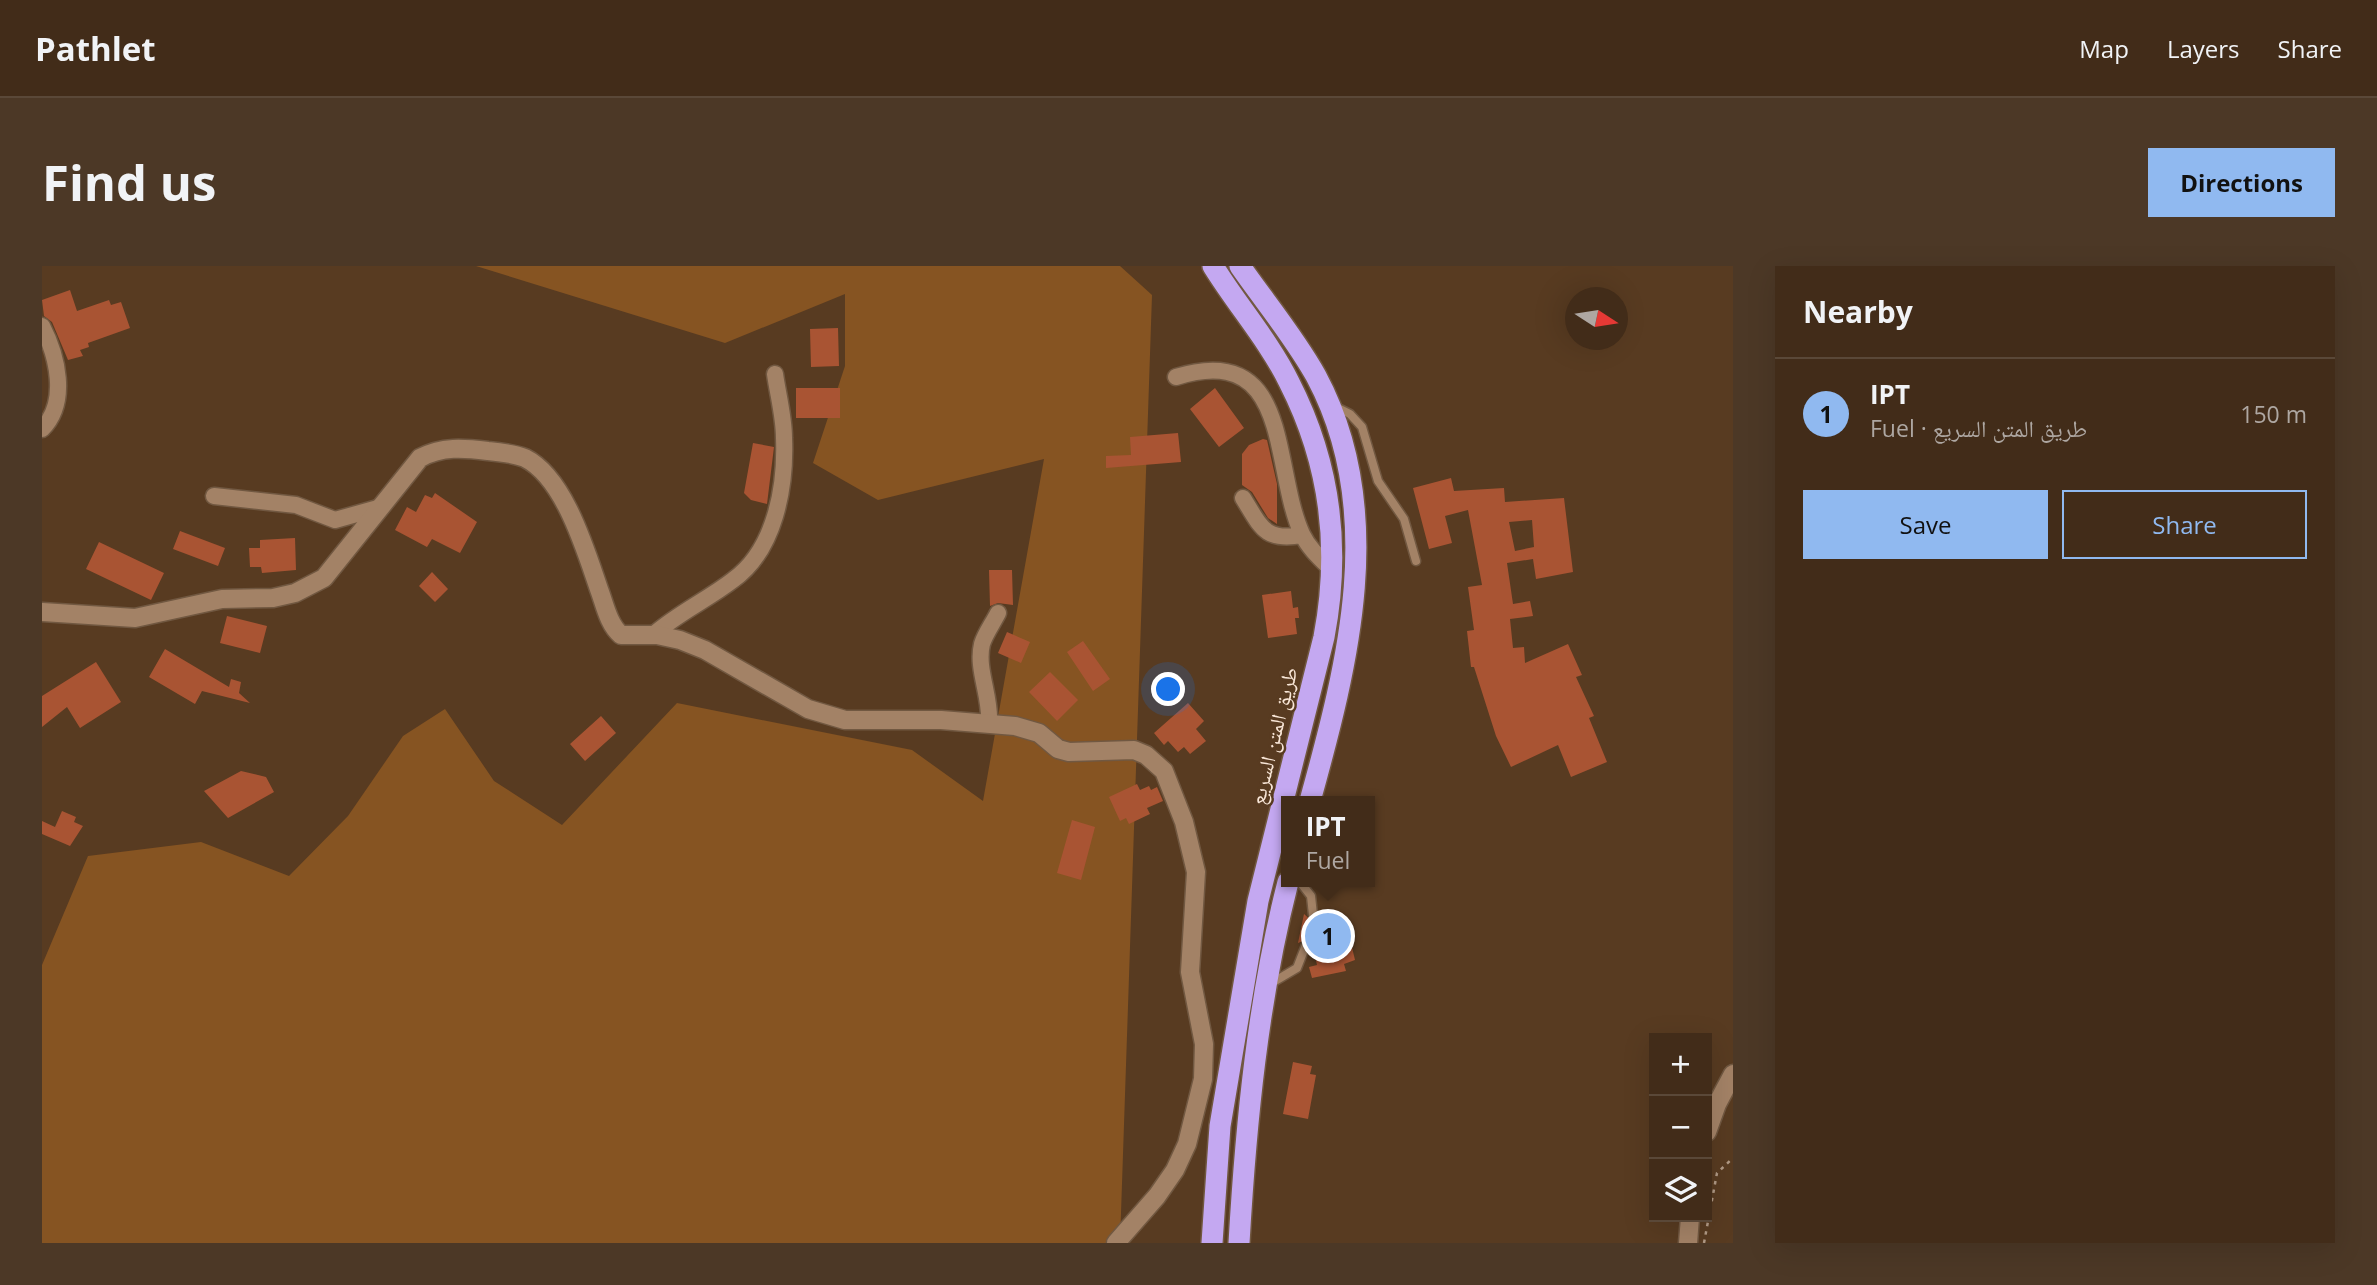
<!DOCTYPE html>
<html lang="en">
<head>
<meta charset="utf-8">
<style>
  body { margin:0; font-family:"Open Sans","Noto Naskh Arabic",sans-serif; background:#4c3826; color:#f1f3f6 }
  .controls { position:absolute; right:21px; bottom:21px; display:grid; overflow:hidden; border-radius:0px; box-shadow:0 7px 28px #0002 }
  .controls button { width:63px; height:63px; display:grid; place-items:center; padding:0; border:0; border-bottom:2px solid #5a4838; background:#422c19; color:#f1f3f6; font:35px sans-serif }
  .compass { position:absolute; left:1523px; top:21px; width:63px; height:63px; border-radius:50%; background:#422c19; box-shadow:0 7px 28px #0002; rotate:102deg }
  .you { position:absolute; left:1127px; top:424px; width:24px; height:24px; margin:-18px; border:5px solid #fff; border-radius:50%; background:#1a73e8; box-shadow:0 0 0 10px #1a73e833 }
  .badge { display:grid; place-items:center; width:46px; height:46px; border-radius:50%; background:#90b9f0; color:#111; font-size:23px; font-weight:700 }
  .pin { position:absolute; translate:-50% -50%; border:4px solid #fff; box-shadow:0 2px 7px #0006 }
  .popup { position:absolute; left:1239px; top:530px; width:94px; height:91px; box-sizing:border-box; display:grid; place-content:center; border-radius:0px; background:#422c19; filter:drop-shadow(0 2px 5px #0005); font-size:23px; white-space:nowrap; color:#aea7a2 }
  .popup b { font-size:26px; color:#f1f3f6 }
  .popup::after { content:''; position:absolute; left:50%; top:100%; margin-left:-14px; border:14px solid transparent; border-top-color:#422c19 }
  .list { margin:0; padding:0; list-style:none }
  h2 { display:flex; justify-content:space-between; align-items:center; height:91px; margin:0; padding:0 28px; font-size:30px }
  h2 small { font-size:23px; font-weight:400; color:#aea7a2 }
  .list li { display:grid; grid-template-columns:46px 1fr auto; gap:21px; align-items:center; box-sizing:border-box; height:112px; padding:0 28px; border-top:2px solid #5a4838 }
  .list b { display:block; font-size:26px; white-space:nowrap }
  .list p { margin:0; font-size:23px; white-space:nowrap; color:#aea7a2 }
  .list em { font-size:23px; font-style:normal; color:#aea7a2 }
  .actions { display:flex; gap:14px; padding:21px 28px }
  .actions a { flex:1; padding:16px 0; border:2px solid #90b9f0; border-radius:0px; text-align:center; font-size:24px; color:#90b9f0 }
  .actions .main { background:#90b9f0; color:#111 }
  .icon { flex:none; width:38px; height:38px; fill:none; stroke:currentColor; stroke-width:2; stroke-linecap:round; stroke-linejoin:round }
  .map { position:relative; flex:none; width:1691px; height:977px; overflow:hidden; border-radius:0px }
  header { display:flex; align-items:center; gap:42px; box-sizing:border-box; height:98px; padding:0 35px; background:#422c19; border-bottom:2px solid #5a4838 }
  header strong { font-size:33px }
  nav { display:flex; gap:38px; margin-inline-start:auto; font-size:24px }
  .intro { display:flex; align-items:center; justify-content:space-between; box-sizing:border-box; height:168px; padding:0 42px }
  h1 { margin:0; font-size:49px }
  .button { padding:18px 32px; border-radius:0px; background:#90b9f0; color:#111; font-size:24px; font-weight:700 }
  main { display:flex; gap:42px; padding:0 42px }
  aside { flex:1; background:#422c19; border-radius:0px; box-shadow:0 7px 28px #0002 }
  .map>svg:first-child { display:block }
  .green { fill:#865422 }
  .building { fill:#a95433; fill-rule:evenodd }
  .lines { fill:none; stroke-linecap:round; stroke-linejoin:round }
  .service-casing { stroke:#715841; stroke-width:11 }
  .minor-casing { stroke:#715841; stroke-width:19 }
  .tertiary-casing { stroke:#715841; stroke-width:21 }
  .motorway-casing { stroke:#715841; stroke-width:24 }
  .path { stroke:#b09985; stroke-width:2.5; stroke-dasharray:3.5 5; stroke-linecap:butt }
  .service { stroke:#a38266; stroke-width:8 }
  .minor { stroke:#a38266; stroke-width:16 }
  .tertiary { stroke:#a38266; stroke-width:18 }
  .motorway { stroke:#c4a8f1; stroke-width:21 }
  .labels { text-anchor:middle; stroke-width:5; stroke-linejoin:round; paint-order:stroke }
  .street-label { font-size:21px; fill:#f9e7d8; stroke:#583b21 }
</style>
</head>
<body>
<header>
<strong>Pathlet</strong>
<nav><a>Map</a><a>Layers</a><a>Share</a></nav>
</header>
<div class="intro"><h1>Find us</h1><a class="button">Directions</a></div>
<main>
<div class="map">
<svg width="1691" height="977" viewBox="0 0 1691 977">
  <rect width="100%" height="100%" fill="#583b21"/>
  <path class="green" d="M434,0H1078L1110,29L1078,977H0V699L46,590L159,576L247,610L306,550L361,470L403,443L452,515L520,559L635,437L870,484L941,535L1002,193L836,234L771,197L803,100V28L683,77Z"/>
  <path class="building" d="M28,24L35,45L67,34L69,39L79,36L88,62L46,77L47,81L38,84L41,90L26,94L10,56L2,50L0,34Z
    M796,62L797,100L769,101L768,63Z
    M754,122H798V152H754Z
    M1173,122L1202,162L1177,181L1148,143Z
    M1136,167L1139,196L1064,202V190L1089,189L1088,171Z
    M1221,173L1225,174L1235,218V258L1226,252L1210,226L1200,219V188L1207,179Z
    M711,177L732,181L725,238L709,234L702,227Z
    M1409,212L1412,225L1462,222L1463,236L1522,232L1531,306L1494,313L1491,293L1465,297L1471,338L1488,335L1491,350L1468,353L1471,382L1482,381L1483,397L1526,378L1540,409L1534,411L1552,450L1547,452L1565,496L1529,511L1516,479L1469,501L1454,470L1432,401H1429L1425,365L1432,364L1426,321L1440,319L1426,244L1403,250L1410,277L1387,283L1371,222ZM1490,254L1492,281L1473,285L1467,256Z
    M393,227L435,256L418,287L390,273L385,281L353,264L365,241L374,246L383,229L390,232Z
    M138,265L183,282L176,300L131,283Z
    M253,272L254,304L220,307L219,301H208L207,282H218V274Z
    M57,276L122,307L109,334L44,303Z
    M947,304H970L971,339L956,337L948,340Z
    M390,306L406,323L393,336L377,320Z
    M1249,325L1251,342L1256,341L1257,352H1253L1255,368L1226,372L1220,329Z
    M185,350L225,360L218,387L178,377Z
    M965,366L988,376L979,397L956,387Z
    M1041,375L1068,413L1051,425L1025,386Z
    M123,383L187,421L189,413L199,416L197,427L208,437L160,425L153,438L107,411Z
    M54,396L79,436L38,462L25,441L0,461V430Z
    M1008,406L1036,434L1015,455L987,426Z
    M1146,437L1162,455L1154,463L1164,475L1148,488L1142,481L1136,486L1126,475L1122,479L1112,467Z
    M559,450L574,467L543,495L528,478Z
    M199,505L224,511L232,526L186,552L162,525Z
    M1095,518L1098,524L1107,520L1109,524L1115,521L1121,535L1105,542L1108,548L1087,558L1084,552L1078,555L1067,531Z
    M20,545L34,551L32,556L41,560L28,580L0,568V555L13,561Z
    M1030,554L1053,561L1039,614L1015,607Z
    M1262,648L1271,656L1277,650L1303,652L1313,694L1302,698L1304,705L1270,712L1267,701L1275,699L1271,680L1266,673L1256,677Z
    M1251,796L1270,800L1268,808L1274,809L1266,853L1241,848Z"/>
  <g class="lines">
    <defs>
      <path id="service" d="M1292,140L1308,148L1320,161L1336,215L1362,253L1374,295
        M1258,616L1269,630L1271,649
        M1228,718L1255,702L1264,679"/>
      <path id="minor" d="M0,60C15,89 27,136 0,163
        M1134,111C1251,75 1229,200 1260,268C1267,283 1280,294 1291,305
        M172,230L254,239L293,254L336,242
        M1201,232C1219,261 1223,276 1260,269
        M611,369C636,347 665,334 691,314C733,284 744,221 742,172C742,151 736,129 733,108
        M947,457C949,430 934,403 940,378C943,368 951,357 956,347"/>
      <path id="tertiary" d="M0,346L93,352L180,333L231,332L253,327L282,312L378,192C400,180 422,182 446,185C457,186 473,188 483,192C523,212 544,286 558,326C563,340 567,359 579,369H615L638,374L663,384L766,443L803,454H899L973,460L997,467L1016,483L1027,486L1092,484L1104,489L1122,505L1142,556L1154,606L1148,706L1162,778L1161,813L1145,878L1133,904L1115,930L1074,977
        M1665,866L1675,838L1691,808
        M1646,977L1648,951"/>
      <path id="motorway" d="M1198,0C1223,36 1253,72 1274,110C1346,244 1306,398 1268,535
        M1170,977L1178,860L1216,635L1282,371C1299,282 1289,198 1247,116C1227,75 1195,39 1171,0
        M1197,977C1204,856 1216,733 1246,616"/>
    </defs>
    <use href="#service" class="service-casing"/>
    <use href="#minor" class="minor-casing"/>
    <use href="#tertiary" class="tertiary-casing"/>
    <use href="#motorway" class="motorway-casing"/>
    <path class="path" d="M1662,977L1675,907L1691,892"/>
    <use href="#service" class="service"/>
    <use href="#minor" class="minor"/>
    <use href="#tertiary" class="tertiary"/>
    <use href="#motorway" class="motorway"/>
  </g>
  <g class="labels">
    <g class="street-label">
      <text transform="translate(1232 470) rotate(-76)" y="7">طريق المتن السريع</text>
    </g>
  </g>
</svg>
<div class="controls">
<button>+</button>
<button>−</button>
<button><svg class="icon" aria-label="layers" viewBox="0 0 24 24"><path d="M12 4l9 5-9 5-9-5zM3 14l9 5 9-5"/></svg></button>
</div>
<svg class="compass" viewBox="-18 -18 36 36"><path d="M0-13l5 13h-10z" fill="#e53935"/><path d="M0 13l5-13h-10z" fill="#aea7a2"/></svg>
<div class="you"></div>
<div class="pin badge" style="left:1286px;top:670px">1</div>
<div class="popup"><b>IPT</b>Fuel</div>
</div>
<aside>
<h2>Nearby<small></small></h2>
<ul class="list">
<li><span class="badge">1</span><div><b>IPT</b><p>Fuel · طريق المتن السريع</p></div><em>150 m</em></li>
</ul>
<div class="actions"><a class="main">Save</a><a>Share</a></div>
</aside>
</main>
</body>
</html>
